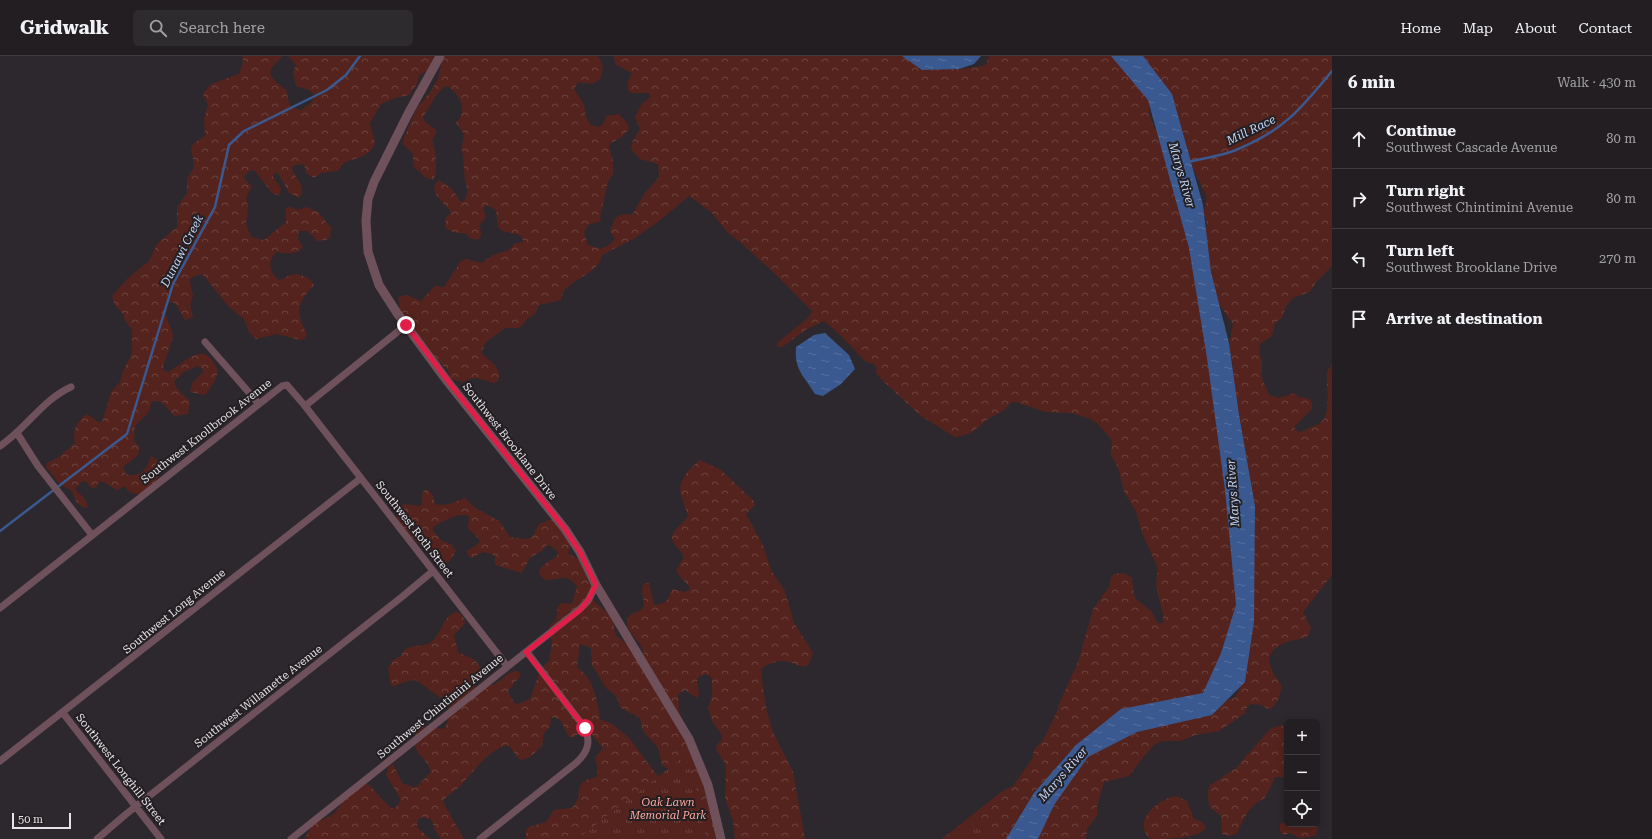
<!DOCTYPE html>
<html lang="en">
<head>
<meta charset="utf-8">
<style>
  body { margin:0; font-family:"Roboto Serif",serif; background:#2e2b2f; color:#f1f3f6 }
  .controls { position:absolute; right:12px; bottom:12px; display:grid; overflow:hidden; border-radius:6px; box-shadow:0 2px 10px #0003 }
  .controls button { width:36px; height:36px; display:grid; place-items:center; padding:0; border:0; border-bottom:1px solid #3f3c40; background:#221e22; color:#f1f3f6; font:20px sans-serif }
  .scale { position:absolute; left:12px; bottom:10px; width:59px; box-sizing:border-box; padding-left:4px; border:2px solid #e7e4e7; border-top:0; font-size:11px; line-height:14px; white-space:nowrap; color:#e7e4e7; -webkit-text-stroke:3px #231f23; paint-order:stroke }
  .stop { position:absolute; width:12px; height:12px; margin:-9px; border:3px solid #e11d48; border-radius:50%; background:#fff }
  .stop.end { background:#e11d48; border-color:#fff; box-shadow:0 1px 4px #0008 }
  .list { margin:0; padding:0; list-style:none }
  h2 { display:flex; justify-content:space-between; align-items:center; height:52px; margin:0; padding:0 16px; font-size:17px }
  h2 small { font-size:13px; font-weight:400; color:#a2a2a5 }
  .list li { display:grid; grid-template-columns:26px 1fr auto; gap:12px; align-items:center; box-sizing:border-box; height:60px; padding:0 16px; border-top:1px solid #3f3c40 }
  .list b { display:block; font-size:15px; white-space:nowrap }
  .list p { margin:0; font-size:13px; white-space:nowrap; color:#a2a2a5 }
  .list em { font-size:13px; font-style:normal; color:#a2a2a5 }
  .icon { flex:none; width:22px; height:22px; fill:none; stroke:currentColor; stroke-width:2; stroke-linecap:round; stroke-linejoin:round }
  .map { position:relative; flex:none; width:1332px; height:783px; overflow:hidden }
  header { display:flex; align-items:center; gap:24px; box-sizing:border-box; height:56px; padding:0 20px; background:#221e22; border-bottom:1px solid #3f3c40 }
  header strong { font-size:19px }
  nav { display:flex; gap:22px; margin-inline-start:auto; font-size:14px }
  .search { width:280px; height:36px; background:#2e2b2f; display:flex; align-items:center; gap:10px; box-sizing:border-box; padding:0 14px; border-radius:6px; color:#a2a2a5; font-size:15px }
  main { display:flex }
  aside { flex:1; background:#221e22 }
  .map>svg:first-child { display:block }
  .forest { fill:url(#forest-crowns); fill-rule:evenodd }
  .park { fill:url(#park-tufts) }
  .water { fill:url(#water-ripples) }
  .lines { fill:none; stroke-linecap:round; stroke-linejoin:round }
  .stream { stroke:#3a5990; stroke-width:2.5 }
  .minor { stroke:#6f515b; stroke-width:7 }
  .tertiary { stroke:#6f515b; stroke-width:9 }
  .route { stroke:#e11d48; stroke-width:5 }
  .labels { text-anchor:middle; stroke-width:4; stroke-linejoin:round; paint-order:stroke }
  .street-label { font-size:11px; fill:#e7e4e7; stroke:#231f23 }
  .park-label { font-size:11px; font-style:italic; fill:#feaa9e; stroke:#231f23 }
  .water-label { font-size:12px; font-style:italic; fill:#c2d6f7; stroke:#231f23 }
</style>
</head>
<body>
<header>
<strong>Gridwalk</strong>
<div class="search"><svg class="icon" aria-label="search" viewBox="0 0 24 24"><circle cx="10" cy="10" r="6"/><path d="M15 15l6 6"/></svg>Search here</div>
<nav><a>Home</a><a>Map</a><a>About</a><a>Contact</a></nav>
</header>
<main>
<div class="map">
<svg width="1332" height="783" viewBox="0 0 1332 783">
  <defs>
    <pattern id="forest-crowns" width="20" height="18" patternUnits="userSpaceOnUse"><rect width="20" height="18" fill="#55231d"/><path d="M2 6a3 3 0 1 1 6 0M12 15a3 3 0 1 1 6 0" fill="none" stroke="#6d433e"/></pattern>
    <pattern id="park-tufts" width="24" height="20" patternUnits="userSpaceOnUse"><rect width="24" height="20" fill="#55231d"/><path d="M3 7l-1-3M5 7V3M7 7l1-3M15 17l-1-3M17 17v-4M19 17l1-3" fill="none" stroke="#6d433e"/></pattern>
    <pattern id="water-ripples" width="26" height="14" patternUnits="userSpaceOnUse"><rect width="26" height="14" fill="#3a5990"/><path d="M2 4q2-2 4 0t4 0M15 11q2-2 4 0t4 0" fill="none" stroke="#5671a0"/></pattern>
  </defs>
  <rect width="100%" height="100%" fill="#2d282d"/>
  <path class="forest" d="M242,0H282C279,5 274,8 271,13C267,22 281,29 286,34C290,45 285,51 301,54L312,46L315,39L309,34L296,30L293,16L296,9L288,0H434L427,15L419,19L417,28L409,39L395,42L381,48L370,67L375,88C362,110 349,96 338,115L321,117L314,122L306,117L304,108L295,109L292,112C296,125 302,123 302,139L298,141L289,137L278,117H274L273,121L281,132L280,140L272,137L255,115L251,114L244,120L245,124L252,130L246,142L248,151L246,169L251,181L264,184L286,166V152L290,151L298,154L306,151L318,156L331,172L330,181L326,184L317,185L308,175H299L298,183L303,191C296,199 287,198 277,196C267,203 269,218 279,224C284,223 287,220 291,219C300,216 310,222 314,229C297,247 295,256 307,278L304,283L300,284L277,278L256,283L249,276L244,263L229,251L204,220L200,218L191,222L190,226L193,240L190,249L193,261L185,264L176,248L172,246L168,247C162,266 172,265 173,281L163,311L164,315L168,316C180,310 191,296 205,298L212,304L218,315C216,323 210,333 205,339L190,336L192,327L203,316L202,312L197,310L184,316L174,325L177,333L190,345L188,358L174,360L162,346L152,345L148,357L135,370L134,385L139,391V396L137,400L123,411L126,418C142,423 147,412 151,400L158,405L162,412C161,420 151,432 145,436C139,441 128,437 125,430L117,434L102,425L98,427L96,432H92L85,425L81,426L75,433L85,443L88,451L84,452L77,447L72,435L60,428L46,411L47,407L59,401L75,387C72,374 76,366 87,358L98,366H102L111,336L120,326L122,317L132,297V274L124,263V259L114,248L112,240L127,223L149,205L157,188L177,171V151L187,137V123L194,112C194,92 183,93 205,80L204,63L208,49L203,38L211,28L239,18L243,6Z
    M443,0H597C605,8 603,13 600,23L592,28L578,26L574,33L584,48L586,61L591,69L599,71L603,68L607,60L619,58L628,68L629,73C624,79 618,85 610,87L609,92L613,105V118L608,126L600,161L601,165L588,169L584,176L588,189L601,193L609,189L615,183L610,175L615,162L623,158L632,159L645,137L659,121L658,108L640,103L631,93L633,84L640,73L635,61L641,49L650,41V37H632L628,34V25L632,17L616,9L613,0H902C933,9 955,18 986,9L989,0H1119L1139,22L1149,46V57L1154,72L1166,81L1186,115L1245,539L1215,634L1087,682L1063,702L1054,719L1035,735L1021,783H942L1001,736L1013,730L1032,703L1034,694L1043,684L1057,656L1059,648L1078,606L1093,553L1109,531L1111,521L1114,518L1124,517L1132,522L1134,539L1136,543L1151,555L1158,567H1163V558L1156,530L1158,512L1142,477L1136,455L1124,436L1118,411L1111,399L1112,385L1110,382L1097,367L1088,362L1071,357L1046,356L1015,346H1011C1000,360 1000,355 988,363C974,374 974,378 955,381L921,360L881,323L876,316L877,312L874,308L866,306L841,280L824,265L807,273L782,291H777V287L808,262L812,255L771,214L739,185L728,177L711,156L689,140L659,165L635,182L602,199C600,216 574,222 564,235C562,237 562,241 561,244L539,249L535,258L527,263L522,270L518,272H505L486,286L481,297C490,306 503,311 498,325L494,327L481,323L472,322L463,326L450,323L448,314L431,299L400,254L398,241L406,239L421,245L435,230L444,231L461,205L466,203L482,207L493,199L509,194L515,187L524,186L520,179L502,175L498,171L496,154L487,149L483,152L486,161L480,168L481,180L478,184L469,182L467,178C459,176 451,178 445,171L446,162L451,156C445,147 425,134 439,124L453,134L460,145L464,146L468,134L465,125L462,91L464,78L456,67C468,53 461,41 448,30L444,31L437,38L423,61L425,66L435,73L436,77L432,85C437,98 437,111 434,124L426,122L413,110V98L403,88V84L417,52L431,35L438,23Z
    M1132,0H1332V210L1317,225L1310,236L1293,242L1286,250L1282,262L1275,267L1272,280L1260,288L1259,297L1262,305V323L1269,339L1279,342L1295,337L1298,341L1310,343L1312,347V353L1294,371L1297,375L1302,376C1307,371 1316,371 1321,366C1332,357 1326,329 1327,315L1332,309V519L1303,556L1311,572L1308,580C1302,584 1296,583 1290,585C1261,594 1267,611 1282,630L1278,644L1272,652L1268,653L1261,649L1251,648L1248,650L1244,658L1219,675L1195,679L1181,685H1163L1155,688L1145,699L1129,720L1104,726L1097,751V760L1087,773L1086,783H1028L1089,693L1234,642L1237,639L1242,627L1227,336L1233,310L1229,290L1233,268L1213,240L1208,218V190L1204,182L1207,169L1204,156L1207,141L1193,112Z
    M700,404L721,414L754,445L755,449L746,458L763,489L771,514L785,535L794,567L813,597C807,616 805,611 789,606C782,603 769,607 762,612L761,620L767,656L773,676L793,716L805,783H735L733,765L725,742L726,709L717,695L716,690L722,683V679L712,665L708,652L712,640V622L706,618L698,621L697,626L699,638L697,642L685,634L678,638L679,655L685,669L684,683L690,697L698,707L718,783H526V774L529,771L546,766L554,754L572,752C575,749 577,745 578,741C579,737 578,732 581,729C591,715 603,733 595,702L603,692L588,674L584,673L574,681H570C563,674 564,664 554,661L551,662L550,671L544,677L542,690L530,701L522,704C514,701 514,693 507,689C487,695 475,714 461,729C456,735 447,738 443,746L464,783H441L434,773L432,764L423,761L418,763L417,771L430,783H305L312,769L332,759L338,753L345,741L364,727C372,728 382,747 394,753L400,746V742L386,719L389,710L393,708L402,727L415,732L431,716C426,697 408,700 417,672L421,670L444,673C448,668 450,654 448,647L416,624L407,625L395,630L391,629L388,612L393,604L401,600C406,586 421,593 431,586C441,579 444,557 458,556L464,562L465,567L454,579L458,596L475,604L480,611L475,631L479,633C485,629 492,630 497,627C504,623 509,614 518,615L521,619L508,635L514,647L518,648L530,643L541,612L549,605L552,588L549,570L556,564L558,550L562,547L572,548L577,530C565,516 562,524 546,524L539,519C538,509 550,506 557,500L558,496L551,490L547,489L543,494L530,502L522,517L495,509V501L492,498L483,496L471,502L468,499L467,495L478,488L480,484L468,472L469,460C458,456 442,466 433,471V475L442,485L451,488L456,495L449,506C433,511 426,495 417,486C407,476 391,467 400,450L404,448L421,450L423,436L426,433L433,439L435,448C446,451 455,446 465,442L474,451L499,465L510,481C516,482 529,485 533,480C535,477 536,472 539,468L552,463L571,488L568,497L583,506L593,518L591,541C604,559 612,551 616,580L638,596L641,612L647,619C646,610 645,601 642,592C638,582 623,574 628,562C631,556 640,557 643,551C646,544 639,537 644,527H649L654,549C667,548 668,544 672,533L685,536L689,534V530L681,522L676,514L683,503V499C681,495 678,493 675,489C665,476 683,470 688,460C686,453 683,446 681,439C677,426 690,411 700,404ZM580,588L591,592L592,609L606,632L616,640L621,652L640,662L643,675L658,692L662,709L667,712L675,714L660,723L629,682L612,668L600,663C597,645 594,621 577,612Z
    M1281,669L1287,672V719L1284,721H1275C1272,727 1270,733 1267,738C1264,745 1257,745 1253,750C1245,758 1242,767 1237,777L1230,780L1222,778L1221,760L1209,750L1208,737L1209,730L1236,712L1270,673Z
    M1177,740L1187,745L1194,763L1202,766L1206,771C1202,783 1166,783 1150,783C1131,765 1159,742 1177,740Z
    M1287,765V768H1317V765L1318,775L1315,780L1301,782L1290,777L1284,779L1280,775V768Z"/>
  <path class="park" d="M685,700L696,726L699,756L707,783H577Z
    M980,763L1001,783H953Z"/>
  <path class="water" d="M902,0H981L974,8L959,13L922,14Z
    M1111,0H1143L1172,38L1203,149L1211,216L1229,287L1239,359L1255,450L1254,565L1245,626L1212,659L1137,676L1088,701L1054,749L1038,783H1006L1034,737L1076,689L1121,653L1203,637L1221,597L1236,549L1225,434L1207,302L1189,192L1148,44Z
    M825,277L849,299L855,313L841,328L823,340L815,338C804,320 794,314 796,291L814,279Z"/>
  <g class="lines">
    <path class="stream" d="M1188,106C1204,102 1222,100 1236,94C1283,75 1301,53 1332,15
      M0,475L127,378L173,228L215,151L229,89L244,75L327,34L346,19L360,0"/>
    <path class="minor" d="M205,286L259,348
      M305,350L406,269
      M17,377L38,410L92,479
      M0,390C26,373 42,344 71,331
      M0,552L282,330L287,329L305,350L507,610
      M63,657L161,783
      M0,705L361,422
      M97,783L125,759L403,540L433,515
      M291,783L580,553L588,545L596,529
      M480,783L576,707C588,696 591,686 585,672L527,596"/>
    <path class="tertiary" d="M440,0L408,58L374,126L368,143L366,165L368,196L379,229L397,257L447,325L565,473L580,496L596,529L689,683L708,729L721,783"/>
  </g>
  <g class="lines">
    <path class="route" d="M406,269L448,325L565,473L580,496L596,529L588,544L580,554L526,596L585,672"/>
  </g>
  <g class="labels">
    <g class="street-label">
      <text transform="translate(206 375) rotate(-38)" y="4">Southwest Knollbrook Avenue</text>
      <text transform="translate(510 385) rotate(52)" y="4">Southwest Brooklane Drive</text>
      <text transform="translate(415 473) rotate(52)" y="4">Southwest Roth Street</text>
      <text transform="translate(174 555) rotate(-39)" y="4">Southwest Long Avenue</text>
      <text transform="translate(258 640) rotate(-38)" y="4">Southwest Willamette Avenue</text>
      <text transform="translate(440 650) rotate(-39)" y="4">Southwest Chintimini Avenue</text>
      <text transform="translate(121 713) rotate(52)" y="4">Southwest Longhill Street</text>
    </g>
    <g class="park-label">
      <text x="668" y="750">Oak Lawn<tspan x="668" dy="13">Memorial Park</tspan></text>
    </g>
    <g class="water-label">
      <text transform="translate(1251 74) rotate(-26)" y="4">Mill Race</text>
      <text transform="translate(1182 119) rotate(74)" y="4">Marys River</text>
      <text transform="translate(182 195) rotate(-63)" y="4">Dunawi Creek</text>
      <text transform="translate(1233 437) rotate(-94)" y="4">Marys River</text>
      <text transform="translate(1063 718) rotate(-49)" y="4">Marys River</text>
    </g>
  </g>
</svg>
<div class="controls">
<button>+</button>
<button>−</button>
<button><svg class="icon" aria-label="locate" viewBox="0 0 24 24"><circle cx="12" cy="12" r="6"/><path d="M12 2v4M12 18v4M2 12h4M18 12h4"/></svg></button>
</div>
<div class="scale">50 m</div>
<div class="stop" style="left:585px;top:672px"></div>
<div class="stop end" style="left:406px;top:269px"></div>
</div>
<aside>
<h2>6 min<small>Walk · 430 m</small></h2>
<ul class="list">
<li><svg class="icon" aria-label="ahead" viewBox="0 0 24 24"><path d="M12 20V5M6 11l6-6 6 6"/></svg><div><b>Continue</b><p>Southwest Cascade Avenue</p></div><em>80 m</em></li>
<li><svg class="icon" aria-label="right" viewBox="0 0 24 24"><path d="M7 20v-9h11M14 6l5 5-5 5"/></svg><div><b>Turn right</b><p>Southwest Chintimini Avenue</p></div><em>80 m</em></li>
<li><svg class="icon" aria-label="left" viewBox="0 0 24 24"><path d="M17 20v-9H6M10 6l-5 5 5 5"/></svg><div><b>Turn left</b><p>Southwest Brooklane Drive</p></div><em>270 m</em></li>
<li><svg class="icon" aria-label="arrive" viewBox="0 0 24 24"><path d="M6 21V4h12l-3 4 3 4H6"/></svg><div><b>Arrive at destination</b></div></li>
</ul>
</aside>
</main>
</body>
</html>
